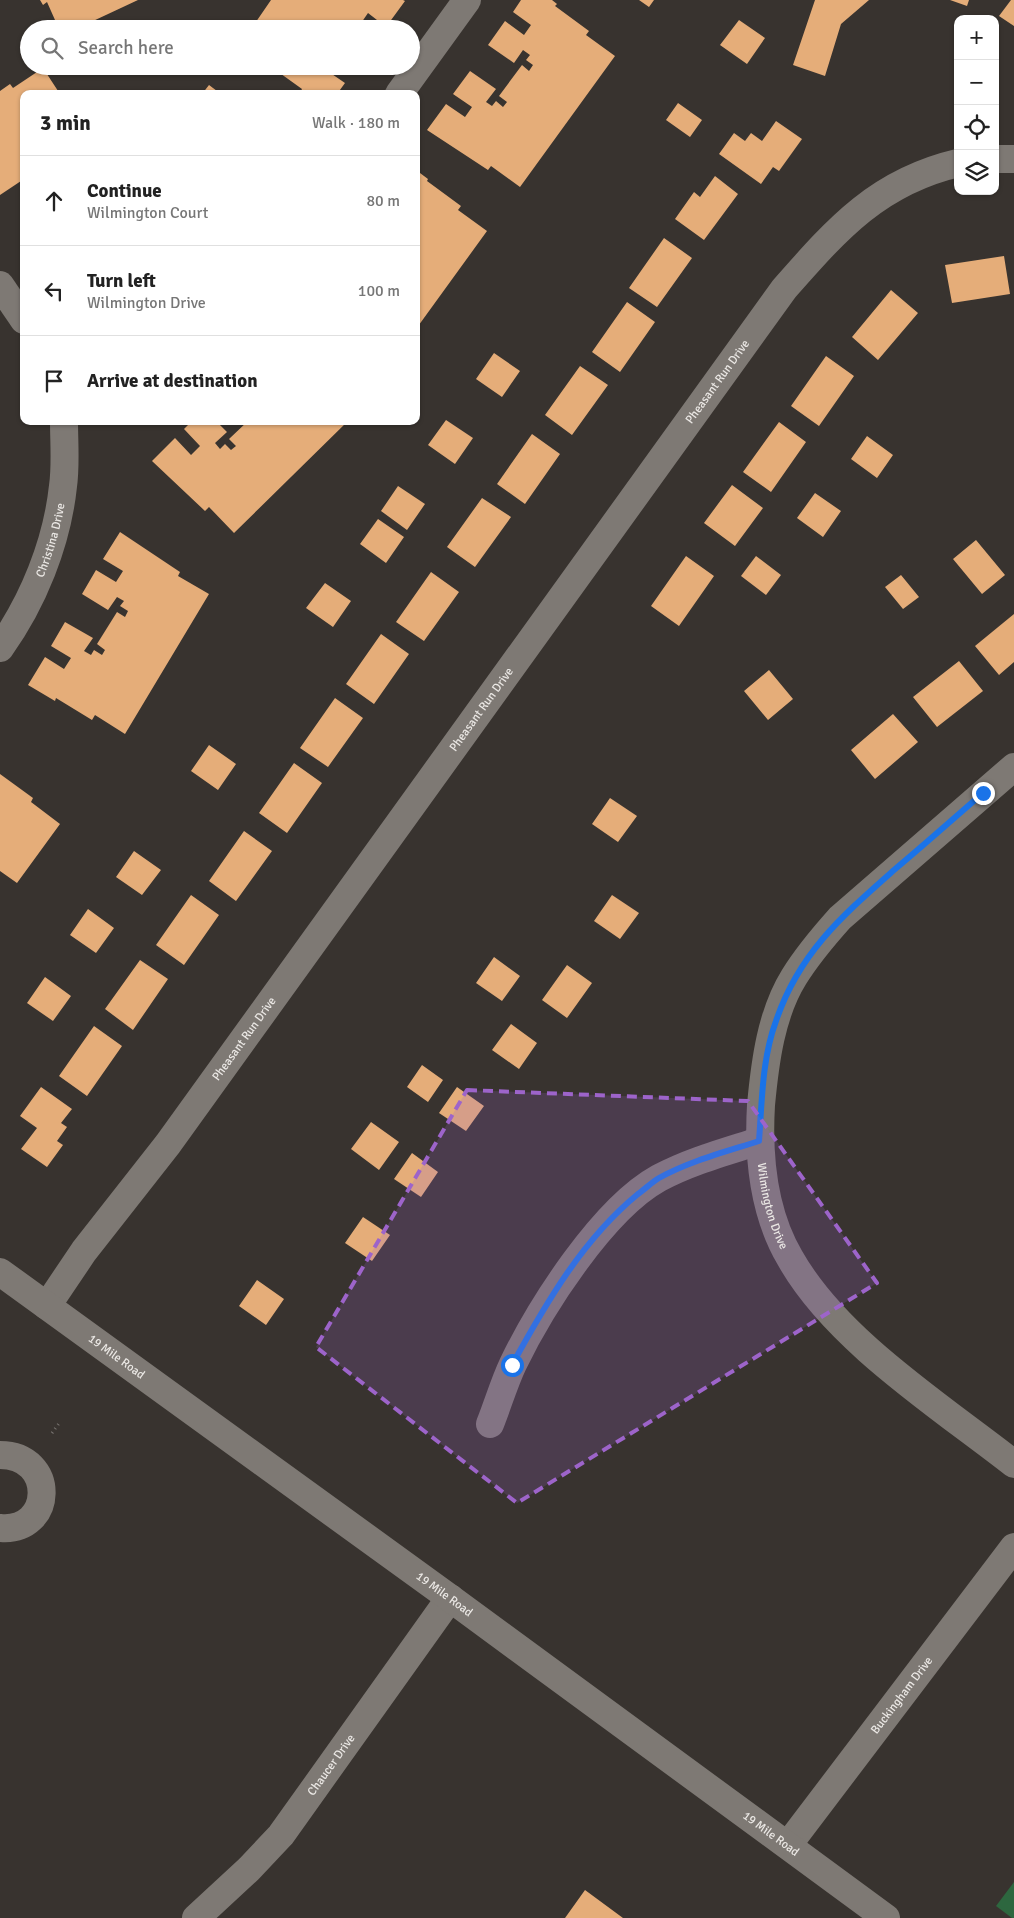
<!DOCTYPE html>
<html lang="en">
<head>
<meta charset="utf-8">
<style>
  body { margin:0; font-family:Signika,sans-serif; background:#f2f2f2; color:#222 }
  .controls { position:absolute; right:15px; top:15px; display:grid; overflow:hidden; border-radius:10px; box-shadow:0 1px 4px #0004 }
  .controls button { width:45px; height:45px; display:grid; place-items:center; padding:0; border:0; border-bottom:1px solid #e0e0e0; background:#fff; color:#222; font:25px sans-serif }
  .stop { position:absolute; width:15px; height:15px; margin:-11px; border:4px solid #1a73e8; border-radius:50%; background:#fff }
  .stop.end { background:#1a73e8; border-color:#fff; box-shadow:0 1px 5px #0008 }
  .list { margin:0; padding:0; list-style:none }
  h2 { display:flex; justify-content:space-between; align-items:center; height:65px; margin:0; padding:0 20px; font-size:21px }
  h2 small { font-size:16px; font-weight:400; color:#767676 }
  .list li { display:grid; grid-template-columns:32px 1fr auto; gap:15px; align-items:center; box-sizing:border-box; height:90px; padding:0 20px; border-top:1px solid #e0e0e0 }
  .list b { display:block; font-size:19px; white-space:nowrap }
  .list p { margin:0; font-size:16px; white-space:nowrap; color:#767676 }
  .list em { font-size:16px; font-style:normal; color:#767676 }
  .icon { flex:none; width:28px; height:28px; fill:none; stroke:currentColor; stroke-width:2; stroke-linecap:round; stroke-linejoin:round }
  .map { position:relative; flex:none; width:1014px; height:1918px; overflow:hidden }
  .search { position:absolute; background:#fff; box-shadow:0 1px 4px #0004; left:20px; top:20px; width:400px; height:55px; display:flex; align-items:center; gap:12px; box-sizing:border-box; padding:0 18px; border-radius:28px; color:#767676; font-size:19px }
  .panel { position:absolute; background:#fff; box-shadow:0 1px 4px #0004; left:20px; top:90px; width:400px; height:335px; border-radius:10px }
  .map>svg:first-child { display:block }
  .green { fill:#2d673f }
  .building { fill:#e5ad79 }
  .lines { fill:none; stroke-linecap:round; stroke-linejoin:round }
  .path { stroke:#7a7672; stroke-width:3; stroke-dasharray:1 4; stroke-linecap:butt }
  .street { stroke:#7e7974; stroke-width:28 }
  .secondary { stroke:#7e7974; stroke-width:28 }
  .route { stroke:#1a73e8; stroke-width:6 }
  .marked { fill:#9d64ca; fill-opacity:0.2; stroke:#9d64ca; stroke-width:4; stroke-dasharray:10 6; stroke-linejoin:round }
  .labels { text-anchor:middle; stroke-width:5; stroke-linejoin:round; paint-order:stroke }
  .street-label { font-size:12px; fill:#ebe8e5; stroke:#1e1c1a }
</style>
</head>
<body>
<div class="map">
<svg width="1014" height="1918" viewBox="0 0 1014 1918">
  <rect width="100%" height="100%" fill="#38332f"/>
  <path class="green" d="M1014,1882V1918H1012L996,1906Z"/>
  <path class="building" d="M40,0H138L76,29H59L47,2L43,5Z
    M271,0H403L405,1L386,27L368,13L357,29H251Z
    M521,0H552L557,4L555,6L589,31L586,35L615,56L520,187L491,166L488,170L427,130L446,104L465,117L472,107L453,94L470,71L496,89L486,102L492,106L496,101L503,107L507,102L499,96L522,65L529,71L533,65L526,60L530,55L523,50L514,63L488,45L505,21L524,35L531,25L513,12Z
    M639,0H654L649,7Z
    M815,0H869L841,24L825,76L793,65Z
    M950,0H969L967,6Z
    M1011,0H1014V26L999,16Z
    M739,20L765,38L747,64L720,45Z
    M270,66H329L326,70L345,83L337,94H304L301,91L302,89Z
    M343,66H358L353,73Z
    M43,68L60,94H24V179L0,195V91L10,84L13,88Z
    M209,85L221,94H202Z
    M678,103L702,120L690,137L666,120Z
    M776,121L802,139L779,171L773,167L761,184L719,154L734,133L745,141L751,133L762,141Z
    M416,170L428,179L427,181L461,206L458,210L487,231L416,329Z
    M715,176L738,194L704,240L675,219L694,192L700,197Z
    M664,238L692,258L657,307L629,288Z
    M1004,256L1010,294L952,303L945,265Z
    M891,290L918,313L878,360L852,337Z
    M627,302L655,322L620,372L592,352Z
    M494,353L520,371L502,397L476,379Z
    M826,356L854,376L819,426L791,406Z
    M580,366L608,385L572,435L545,415Z
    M446,420L473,438L455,464L428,445Z
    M192,421H216L227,432L215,443L220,449L225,444L231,450L236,446L229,439L248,421H348L234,533L209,507L205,511L152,461L175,438L191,455L200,446L184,429Z
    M779,422L806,442L771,492L743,472Z
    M532,434L560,454L525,504L497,484Z
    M867,436L893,455L877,478L851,459Z
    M732,485L763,508L735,546L704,523Z
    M398,486L425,504L407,530L381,511Z
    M815,493L841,511L823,537L797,518Z
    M482,498L511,517L475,567L447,547Z
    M378,519L404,537L386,563L360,544Z
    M120,532L180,572L178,576L209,594L125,734L95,715L92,720L56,698L55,701L28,685L45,657L64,669L71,658L51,646L65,622L93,638L84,651L91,655L94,650L102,655L105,650L97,644L117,612L125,617L128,611L120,606L124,601L117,597L108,610L82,594L96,570L116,582L123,571L103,559Z
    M976,540L1005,575L982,594L953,559Z
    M686,556L714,576L679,626L651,606Z
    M756,556L781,575L766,595L741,576Z
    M431,572L459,592L424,641L396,622Z
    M901,575L919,597L903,609L885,587Z
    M325,583L351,601L333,627L306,608Z
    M1014,614V662L999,675L975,646Z
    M381,634L409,654L374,704L346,684Z
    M959,661L983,691L937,727L913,697Z
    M769,670L793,699L768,720L744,691Z
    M335,698L363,718L328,767L300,748Z
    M893,714L918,742L875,779L851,750Z
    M209,745L236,764L218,790L191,771Z
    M294,763L322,783L287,833L259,813Z
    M0,774L33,798L31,802L60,824L17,883L0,871Z
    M610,798L637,816L618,842L592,824Z
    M244,831L272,851L236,901L209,881Z
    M134,851L161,870L142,895L116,877Z
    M191,895L219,915L184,965L156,945Z
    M612,895L639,913L620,939L594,921Z
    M88,909L114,928L96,953L70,935Z
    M494,957L520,976L502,1001L476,983Z
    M140,960L168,979L133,1030L105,1009Z
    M567,965L592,983L567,1018L542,1000Z
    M45,977L71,996L53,1021L27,1003Z
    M511,1024L537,1043L519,1069L492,1050Z
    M94,1026L122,1046L87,1096L59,1076Z
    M422,1065L443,1080L428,1102L407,1087Z
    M41,1087L72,1109L61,1123L67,1127L57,1141L63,1145L47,1167L21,1149L37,1128L20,1116Z
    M457,1087L484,1106L466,1131L439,1113Z
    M371,1122L399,1142L379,1170L351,1149Z
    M412,1153L438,1172L421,1197L394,1179Z
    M363,1217L390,1235L372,1261L345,1243Z
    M257,1280L284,1299L266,1325L239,1306Z
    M585,1890L623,1918H565Z"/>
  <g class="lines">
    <path class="path" d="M52,1433L60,1422"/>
    <g class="street">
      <path d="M399,94L467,0"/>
      <path d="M995,159H1014"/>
      <path d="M0,285L24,320"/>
      <path id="s1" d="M0,648C33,602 57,543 63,486C66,465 64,443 64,421"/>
      <path id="s2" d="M1014,767L840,918C823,937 807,956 794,977C771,1014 765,1062 761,1105C758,1156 763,1212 790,1258C836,1340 940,1406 1014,1464"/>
      <path id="s3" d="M47,1306L84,1251L168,1144L784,289C836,230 877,182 958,163"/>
      <path d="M490,1424C498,1404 504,1383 513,1364C541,1306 603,1209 659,1178C691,1161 725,1152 759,1141"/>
      <path d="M0,1455C57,1455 54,1533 0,1528"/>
      <path id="s4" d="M788,1845L1014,1547"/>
      <path id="s5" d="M196,1918L249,1869L281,1835L450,1598"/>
    </g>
    <path class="secondary" id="s6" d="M0,1272L450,1598L886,1918"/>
  </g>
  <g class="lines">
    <path class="route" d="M512,1365C546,1303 583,1239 638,1194C645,1189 652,1182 659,1178C690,1161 725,1152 759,1141C762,1101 762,1059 776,1021C799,953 842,916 894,870C924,845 953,819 983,793"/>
  </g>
  <path class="marked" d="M467,1090L748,1101L877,1283L517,1503L316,1347Z"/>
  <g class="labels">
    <g class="street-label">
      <text dy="4" stroke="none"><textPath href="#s3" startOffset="1142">Pheasant Run Drive</textPath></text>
      <text dy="4" stroke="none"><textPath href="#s1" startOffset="120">Christina Drive</textPath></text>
      <text dy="4" stroke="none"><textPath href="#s3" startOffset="738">Pheasant Run Drive</textPath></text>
      <text dy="4" stroke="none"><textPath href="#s3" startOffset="332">Pheasant Run Drive</textPath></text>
      <text dy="4" stroke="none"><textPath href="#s2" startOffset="541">Wilmington Drive</textPath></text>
      <text dy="4" stroke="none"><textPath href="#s6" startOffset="144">19 Mile Road</textPath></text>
      <text dy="4" stroke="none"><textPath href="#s6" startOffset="549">19 Mile Road</textPath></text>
      <text dy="4" stroke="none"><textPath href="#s4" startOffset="188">Buckingham Drive</textPath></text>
      <text dy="4" stroke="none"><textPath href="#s5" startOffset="205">Chaucer Drive</textPath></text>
      <text dy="4" stroke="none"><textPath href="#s6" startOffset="954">19 Mile Road</textPath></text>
    </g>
  </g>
</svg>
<div class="controls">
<button>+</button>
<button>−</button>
<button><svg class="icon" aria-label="locate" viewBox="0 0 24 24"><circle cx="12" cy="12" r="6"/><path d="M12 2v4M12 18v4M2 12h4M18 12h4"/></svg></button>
<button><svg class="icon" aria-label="layers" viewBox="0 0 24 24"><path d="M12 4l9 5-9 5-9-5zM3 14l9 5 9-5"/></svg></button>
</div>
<div class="stop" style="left:512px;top:1365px"></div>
<div class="stop end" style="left:983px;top:793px"></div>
<div class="search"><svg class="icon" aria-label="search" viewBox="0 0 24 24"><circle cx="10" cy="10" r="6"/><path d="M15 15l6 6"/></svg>Search here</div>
<section class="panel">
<h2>3 min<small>Walk · 180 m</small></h2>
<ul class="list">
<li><svg class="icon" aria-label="ahead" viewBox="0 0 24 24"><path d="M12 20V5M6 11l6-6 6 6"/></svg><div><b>Continue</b><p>Wilmington Court</p></div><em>80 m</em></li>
<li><svg class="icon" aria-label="left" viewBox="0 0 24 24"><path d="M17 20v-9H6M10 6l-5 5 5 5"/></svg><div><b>Turn left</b><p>Wilmington Drive</p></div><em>100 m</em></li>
<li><svg class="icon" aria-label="arrive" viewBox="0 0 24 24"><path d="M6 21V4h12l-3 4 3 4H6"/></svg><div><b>Arrive at destination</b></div></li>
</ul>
</section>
</div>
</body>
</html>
